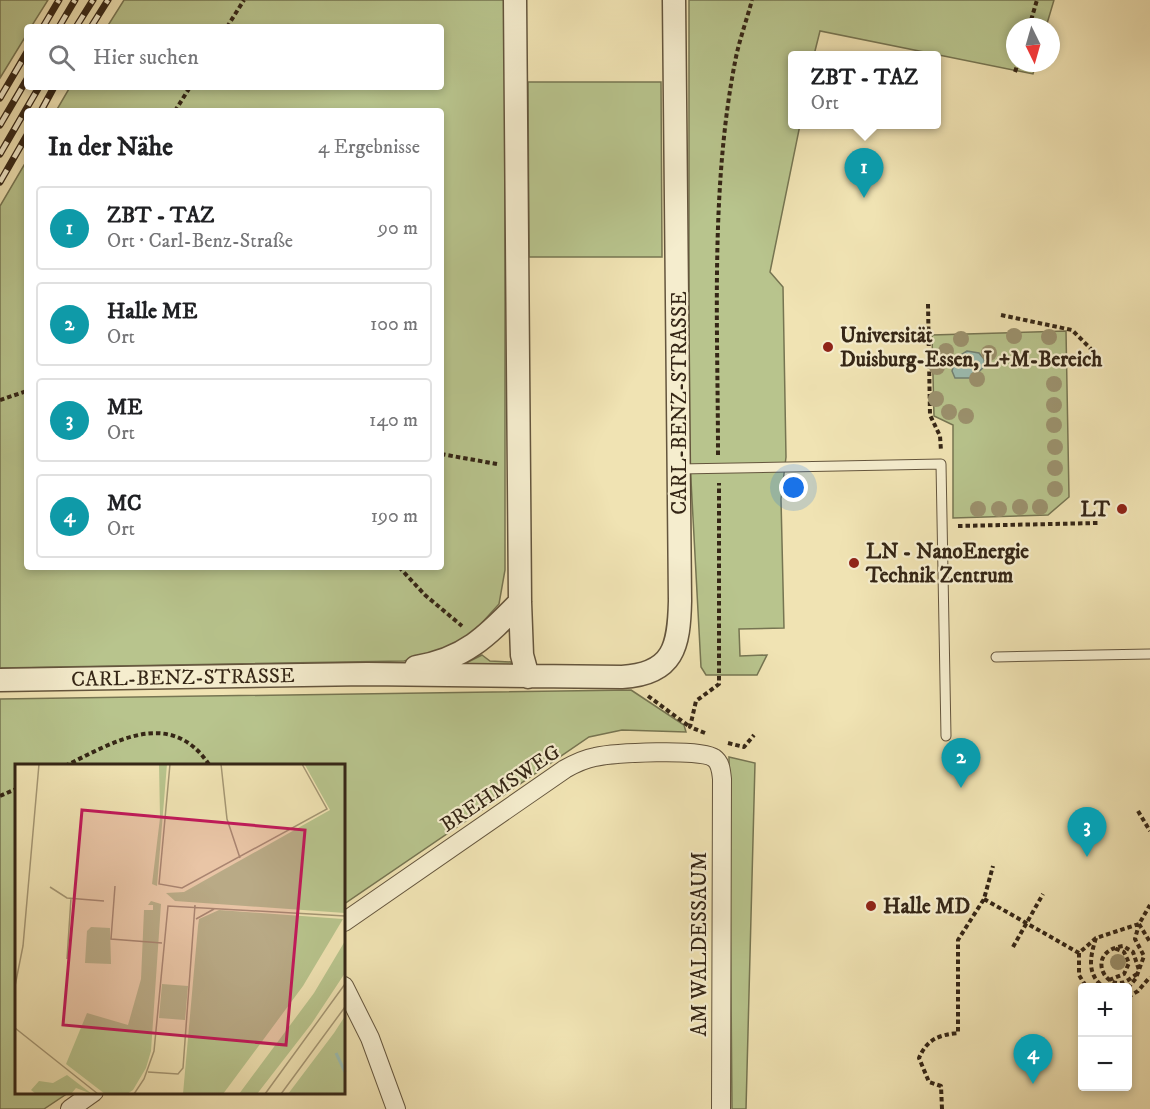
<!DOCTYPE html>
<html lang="de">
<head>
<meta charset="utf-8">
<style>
  body { margin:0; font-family:"IM FELL DW Pica",serif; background:#f6f6f6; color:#202124 }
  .controls { position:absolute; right:18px; bottom:18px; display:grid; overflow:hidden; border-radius:6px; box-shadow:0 3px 9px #0003 }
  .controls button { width:54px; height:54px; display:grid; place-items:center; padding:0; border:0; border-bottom:2px solid #e0e0e0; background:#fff; color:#202124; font:30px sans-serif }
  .compass { position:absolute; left:1006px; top:18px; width:54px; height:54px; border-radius:50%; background:#fff; box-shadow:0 3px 9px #0003; rotate:175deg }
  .you { position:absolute; left:794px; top:488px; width:21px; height:21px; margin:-15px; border:4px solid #fff; border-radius:50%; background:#1a73e8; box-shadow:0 0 0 9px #1a73e833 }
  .badge { display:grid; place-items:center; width:39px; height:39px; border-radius:50%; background:#b45309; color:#fff; font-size:20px; font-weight:700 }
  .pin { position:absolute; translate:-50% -50px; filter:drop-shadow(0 2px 3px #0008) }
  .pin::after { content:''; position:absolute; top:32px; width:21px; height:18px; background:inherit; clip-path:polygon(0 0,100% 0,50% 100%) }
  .popup { position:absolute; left:788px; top:51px; width:153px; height:78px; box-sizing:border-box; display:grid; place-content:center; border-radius:6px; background:#fff; filter:drop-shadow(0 2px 4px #0005); font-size:20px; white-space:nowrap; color:#757577 }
  .popup b { font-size:22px; color:#202124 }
  .popup::after { content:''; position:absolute; left:50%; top:100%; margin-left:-12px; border:12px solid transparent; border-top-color:#fff }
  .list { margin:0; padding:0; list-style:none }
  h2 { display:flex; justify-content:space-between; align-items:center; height:78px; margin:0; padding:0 24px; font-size:26px }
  h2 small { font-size:20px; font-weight:400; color:#757577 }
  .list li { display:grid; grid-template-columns:39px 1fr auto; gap:18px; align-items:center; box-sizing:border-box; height:84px; margin:0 12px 12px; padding:0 12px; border:2px solid #e0e0e0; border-radius:6px }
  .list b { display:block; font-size:22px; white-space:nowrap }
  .list p { margin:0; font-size:20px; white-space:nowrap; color:#757577 }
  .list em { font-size:20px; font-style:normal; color:#757577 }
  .icon { flex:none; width:33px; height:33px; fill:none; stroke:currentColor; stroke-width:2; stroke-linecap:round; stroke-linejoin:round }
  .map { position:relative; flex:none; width:1150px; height:1109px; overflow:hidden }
  .search { position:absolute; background:#fff; box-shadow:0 3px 9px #0003; left:24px; top:24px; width:420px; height:66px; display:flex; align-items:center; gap:15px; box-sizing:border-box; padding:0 21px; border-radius:6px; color:#757577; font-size:22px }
  .panel { position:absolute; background:#fff; box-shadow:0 3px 9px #0003; left:24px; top:108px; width:420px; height:462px; border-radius:6px }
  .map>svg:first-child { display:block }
  .green { fill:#b8c48d; stroke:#767552; stroke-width:1.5 }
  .water { fill:#9bbdb2; stroke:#728174; stroke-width:1.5 }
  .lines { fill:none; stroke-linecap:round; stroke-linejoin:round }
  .service-casing { stroke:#64553d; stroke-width:11 }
  .minor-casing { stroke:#64553d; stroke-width:20 }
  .tertiary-casing { stroke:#64553d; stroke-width:25 }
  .path { stroke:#352616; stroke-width:4; stroke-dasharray:4.5 3; stroke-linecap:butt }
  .service { stroke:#f5edce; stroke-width:9 }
  .minor { stroke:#f5edce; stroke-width:18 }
  .tertiary { stroke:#f5edce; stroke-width:22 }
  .rail-casing { stroke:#352616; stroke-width:7 }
  .rail { stroke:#f5edce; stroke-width:4.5; stroke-dasharray:14; stroke-linecap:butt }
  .tree { fill:#9b916d }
  .poi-dot { fill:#8f2418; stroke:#f5edce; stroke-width:2 }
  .labels { text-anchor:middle; stroke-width:4.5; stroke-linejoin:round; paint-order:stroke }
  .poi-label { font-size:21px; font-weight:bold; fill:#352616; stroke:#f5edce; text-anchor:start }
  .street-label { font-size:21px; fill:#352616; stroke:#f5edce }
  .inset-river { fill:none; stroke:#9bbdb2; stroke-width:3 }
  .inset-road { fill:none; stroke:#a59774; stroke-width:1.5 }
  .view { fill:#c2185b; fill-opacity:0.15; stroke:#c2185b; stroke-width:3 }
  .inset-edge { fill:none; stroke:#352616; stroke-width:3 }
</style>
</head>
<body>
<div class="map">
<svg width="1150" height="1109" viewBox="0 0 1150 1109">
  <rect width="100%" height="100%" fill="#f0e3b3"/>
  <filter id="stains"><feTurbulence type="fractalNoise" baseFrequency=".00333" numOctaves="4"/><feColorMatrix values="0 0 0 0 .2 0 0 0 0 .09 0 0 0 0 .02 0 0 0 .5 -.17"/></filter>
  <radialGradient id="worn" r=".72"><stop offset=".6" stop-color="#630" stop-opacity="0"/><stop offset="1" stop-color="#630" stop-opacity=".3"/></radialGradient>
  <path class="green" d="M0,0H48L31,27H27V34L0,78Z
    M124,0H505V570L499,604L470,636L439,653L404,661L0,668V206L27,160V567H441V111H56L70,87H441V27H107Z
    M689,0H1054L1046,27H1015V63H1036L1033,74L820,31L814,55L792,56V124L800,125L770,272L783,287L786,457L781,499L784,628L739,629L740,656L767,655L757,675H706L701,667L689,443Z
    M528,82H661L662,257H529Z
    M1066,331L1069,497L1048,515L953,518V425L934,416L932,335Z
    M482,655L490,661L511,662L512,668L462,665Z
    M631,690L684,725L686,732L622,730L589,737L344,904V766H16V1092L68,1093L44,1109H0V699Z
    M729,757L755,763L746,1109H732Z"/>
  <path class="water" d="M967,351L979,353L984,359L985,366L972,378H955L952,371C955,361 958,356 967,351Z"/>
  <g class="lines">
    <defs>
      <path id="service" d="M679,469L941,464L946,736
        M996,657L1150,654"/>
      <path id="minor" d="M344,922L565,769C574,764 584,759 595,757C613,753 701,748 714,758C721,763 721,771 722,779L721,1109
        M344,986L370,1038L396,1109
        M70,1109L94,1092"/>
      <path id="tertiary" d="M515,0L520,602L522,655L528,677
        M416,667C465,659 487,636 520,602
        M0,680L367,674L622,677C674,674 679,646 680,601L674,0"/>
    </defs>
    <use href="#service" class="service-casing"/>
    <use href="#minor" class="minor-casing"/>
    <use href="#tertiary" class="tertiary-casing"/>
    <path class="path" d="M227,27L244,0
      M1029,27L1037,0
      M1015,72L1018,63
      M175,111L190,87
      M928,304L930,415L940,436L941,451
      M1001,315L1072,330L1091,349
      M0,400L27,391
      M441,454L497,464
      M718,455C718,325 710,186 736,57C740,38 747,19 752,0
      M958,526L1098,523
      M399,567L425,595L462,626
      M648,696L690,727
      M705,733L690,727L696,701L719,684V483
      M728,743L744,747L754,735
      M65,766C114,742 171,706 210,766
      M0,796L16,789
      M1138,811L1150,831
      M984,899L1079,953L1096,938L1139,924L1150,905
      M1139,924L1150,942
      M1096,938C1090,957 1086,975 1105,988
      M1013,947L1043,894
      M1079,953V975L1087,988
      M1137,974C1132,977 1126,983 1120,983C1102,985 1088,951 1123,946L1133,952L1139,970
      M1109,980L1124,974L1129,963L1124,952L1114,948
      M1128,988L1136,978L1144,956L1135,939L1139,924
      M1128,997L1138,991L1150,977
      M942,1109L941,1086L929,1082L919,1058C927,1039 939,1035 958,1033V940L984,899L993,866"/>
    <use href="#service" class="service"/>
    <use href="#minor" class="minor"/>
    <use href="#tertiary" class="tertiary"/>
    <defs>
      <path id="rail" d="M43,27L59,0
        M59,27L75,0
        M76,27L93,0
        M91,27L108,0
        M0,98L27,52
        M41,111L54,87
        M0,125L27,79
        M0,154L39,87
        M0,182L27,135"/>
    </defs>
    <use href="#rail" class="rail-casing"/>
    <use href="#rail" class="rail"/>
  </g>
  <g class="tree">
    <circle cx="1014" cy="336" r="8"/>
    <circle cx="1049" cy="337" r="8"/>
    <circle cx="961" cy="339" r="8"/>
    <circle cx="946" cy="351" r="8"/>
    <circle cx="989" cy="353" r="8"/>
    <circle cx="937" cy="367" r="8"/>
    <circle cx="977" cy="379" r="8"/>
    <circle cx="1054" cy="384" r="8"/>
    <circle cx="936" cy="399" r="8"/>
    <circle cx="1054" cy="405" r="8"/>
    <circle cx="949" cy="412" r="8"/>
    <circle cx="966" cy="416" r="8"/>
    <circle cx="1054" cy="425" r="8"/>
    <circle cx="1055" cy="447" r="8"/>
    <circle cx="1055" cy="468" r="8"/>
    <circle cx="1055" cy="489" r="8"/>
    <circle cx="1020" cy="507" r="8"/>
    <circle cx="1040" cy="507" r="8"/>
    <circle cx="978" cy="509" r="8"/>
    <circle cx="999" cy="509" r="8"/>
    <circle cx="1118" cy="962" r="8"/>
  </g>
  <g class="poi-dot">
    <circle cx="828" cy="347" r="6"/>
    <circle cx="1122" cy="509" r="6"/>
    <circle cx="854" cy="563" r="6"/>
    <circle cx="871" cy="906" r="6"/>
  </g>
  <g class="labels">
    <g class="poi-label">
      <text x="840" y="342">Universität<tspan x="840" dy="24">Duisburg-Essen, L+M-Bereich</tspan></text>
      <text x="1110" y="516" text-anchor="end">LT</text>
      <text x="866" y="558">LN - NanoEnergie<tspan x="866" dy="24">Technik Zentrum</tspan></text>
      <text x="883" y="913">Halle MD</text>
    </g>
    <g class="street-label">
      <text transform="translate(679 403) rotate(-90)" y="7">CARL-BENZ-STRASSE</text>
      <text transform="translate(183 677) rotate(-1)" y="7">CARL-BENZ-STRASSE</text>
      <text transform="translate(500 788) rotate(-34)" y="7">BREHMSWEG</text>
      <text transform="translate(699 944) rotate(-90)" y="7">AM WALDESSAUM</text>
    </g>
  </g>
  <g transform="translate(15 764)">
    <rect width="330" height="330" fill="#f0e3b3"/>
    <path d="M144,0H152L142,122L137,120L145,54ZM290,1H330V149L160,137L151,129L169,128L315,46ZM136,137L146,140L136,287L131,304L118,326L112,330H90L51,300L72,249L113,261L126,215L129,146H138V141H133ZM204,146L328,155L288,222L208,330H168L183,162L184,155ZM76,163L95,164L96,200L70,199L72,167ZM330,177V209L297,259L242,330H224L299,229ZM147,220L173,222L170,256L144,254ZM330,252V330H273L319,269ZM52,311L77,330L61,324L56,330H21L16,326L24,317L38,319Z" fill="#b8c48d"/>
    <path class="inset-river" d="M321,289L330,308"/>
    <path class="inset-road" d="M155,0L144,120L167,124L312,45L287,0M206,0L212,55L225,94M100,122L96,175L147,179M35,123L52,134L89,137M181,155L199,145M52,195L56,134M0,222L8,182L24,0M0,264L83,330M133,308L163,310L168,304L180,141M119,330L129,315L139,287L153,142L330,152M250,330L330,220M266,330L330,243"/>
    <path class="view" d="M67,46L290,66L271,281L48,261Z"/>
    <rect width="330" height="330" class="inset-edge"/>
  </g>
  <rect width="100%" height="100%" filter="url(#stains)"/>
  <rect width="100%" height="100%" fill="url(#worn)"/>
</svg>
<div class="controls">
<button>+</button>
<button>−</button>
</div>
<svg class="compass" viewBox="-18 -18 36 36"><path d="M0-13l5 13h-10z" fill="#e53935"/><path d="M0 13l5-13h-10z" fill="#757577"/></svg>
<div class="you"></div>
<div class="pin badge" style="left:864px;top:198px;background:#0f9aa8">1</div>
<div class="popup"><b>ZBT - TAZ</b>Ort</div>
<div class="pin badge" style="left:961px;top:788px;background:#0f9aa8">2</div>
<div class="pin badge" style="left:1087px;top:857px;background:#0f9aa8">3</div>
<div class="pin badge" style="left:1033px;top:1084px;background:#0f9aa8">4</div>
<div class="search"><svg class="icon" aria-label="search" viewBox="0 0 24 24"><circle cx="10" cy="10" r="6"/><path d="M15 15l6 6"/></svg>Hier suchen</div>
<section class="panel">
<h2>In der Nähe<small>4 Ergebnisse</small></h2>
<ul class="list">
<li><span class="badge" style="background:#0f9aa8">1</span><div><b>ZBT - TAZ</b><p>Ort · Carl-Benz-Straße</p></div><em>90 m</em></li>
<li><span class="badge" style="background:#0f9aa8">2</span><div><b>Halle ME</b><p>Ort</p></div><em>100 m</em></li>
<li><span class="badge" style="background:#0f9aa8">3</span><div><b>ME</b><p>Ort</p></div><em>140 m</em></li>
<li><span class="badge" style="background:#0f9aa8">4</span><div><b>MC</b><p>Ort</p></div><em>190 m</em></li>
</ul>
</section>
</div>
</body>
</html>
